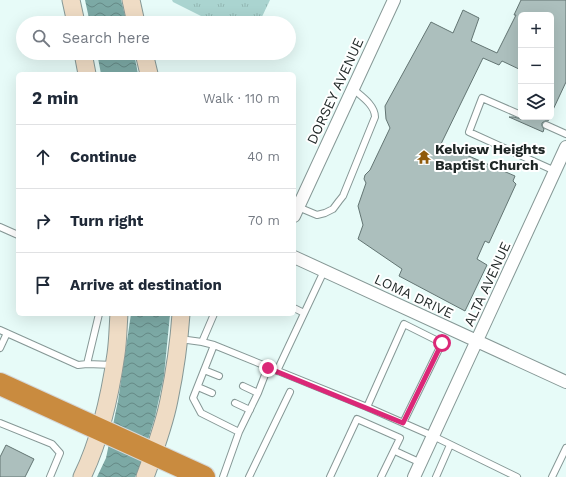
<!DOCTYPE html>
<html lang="en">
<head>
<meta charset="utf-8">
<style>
  body { margin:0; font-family:"Work Sans",sans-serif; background:#f6f6f7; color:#1f2937 }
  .controls { position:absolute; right:12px; top:12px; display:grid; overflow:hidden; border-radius:6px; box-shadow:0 4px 16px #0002 }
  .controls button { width:36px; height:36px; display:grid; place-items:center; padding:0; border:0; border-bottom:1px solid #e0e1e3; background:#fff; color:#1f2937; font:20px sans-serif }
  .stop { position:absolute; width:12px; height:12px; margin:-9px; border:3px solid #db2777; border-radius:50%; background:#fff }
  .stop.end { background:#db2777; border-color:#fff; box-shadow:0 1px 4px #0008 }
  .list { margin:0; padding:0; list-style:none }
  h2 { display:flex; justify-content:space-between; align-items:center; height:52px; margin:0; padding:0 16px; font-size:17px }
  h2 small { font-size:13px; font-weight:400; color:#747a83 }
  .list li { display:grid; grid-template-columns:26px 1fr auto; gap:12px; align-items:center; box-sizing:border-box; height:64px; padding:0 16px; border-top:1px solid #e0e1e3 }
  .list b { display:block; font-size:15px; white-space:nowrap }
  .list em { font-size:13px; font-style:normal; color:#747a83 }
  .icon { flex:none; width:22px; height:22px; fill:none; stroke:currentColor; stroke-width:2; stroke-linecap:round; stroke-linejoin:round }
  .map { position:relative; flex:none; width:566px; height:477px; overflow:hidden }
  .search { position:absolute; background:#fff; box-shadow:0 4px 16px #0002; left:16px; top:16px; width:280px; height:44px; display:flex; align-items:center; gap:10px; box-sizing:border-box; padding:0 14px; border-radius:22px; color:#747a83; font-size:15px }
  .panel { position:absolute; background:#fff; box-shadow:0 4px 16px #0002; left:16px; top:72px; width:280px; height:244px; border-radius:6px }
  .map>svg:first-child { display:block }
  .park { fill:url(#park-tufts) }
  .water { fill:url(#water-waves) }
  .building { fill:#acbfbd; stroke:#637573 }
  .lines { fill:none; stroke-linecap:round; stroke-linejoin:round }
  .lane-casing { stroke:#869896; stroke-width:8 }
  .street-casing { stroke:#869896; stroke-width:14 }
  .secondary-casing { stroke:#869896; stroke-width:19 }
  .highway-casing { stroke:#d6d8d8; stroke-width:24 }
  .lane { stroke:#fff; stroke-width:6 }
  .street { stroke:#fff; stroke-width:12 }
  .secondary { stroke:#efdcc5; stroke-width:17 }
  .highway { stroke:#c98b3f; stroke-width:22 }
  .route { stroke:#db2777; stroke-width:5 }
  .labels { text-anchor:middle; stroke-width:4; stroke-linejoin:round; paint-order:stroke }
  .street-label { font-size:14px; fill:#1e2625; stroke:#fff }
  .poi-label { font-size:14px; font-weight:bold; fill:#1e2625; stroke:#fff; text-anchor:start }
</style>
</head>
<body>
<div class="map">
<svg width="566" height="477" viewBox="0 0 566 477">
  <defs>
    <pattern id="park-tufts" width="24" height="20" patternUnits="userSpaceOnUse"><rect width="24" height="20" fill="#aad4d0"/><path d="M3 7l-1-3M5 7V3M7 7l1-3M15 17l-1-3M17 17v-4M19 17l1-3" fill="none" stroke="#92b6b2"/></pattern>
    <pattern id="water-waves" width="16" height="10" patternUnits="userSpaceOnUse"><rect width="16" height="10" fill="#7ca9a5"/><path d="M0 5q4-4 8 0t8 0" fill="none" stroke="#658986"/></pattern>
  </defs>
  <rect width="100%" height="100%" fill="#e7fbf8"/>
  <path class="park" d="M172,0H270L259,23H215L173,2Z"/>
  <path class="water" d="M85,0H121L127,23H90Z
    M97,53H134L138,74H101Z
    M131,314H170L164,376L155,417L139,469L135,477H97L106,458L118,401Z"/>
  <path class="building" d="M521,0H566V82L551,114V15H521V70L502,61L499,65L483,58L441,144L515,176L513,181L516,184L489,243L485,241L477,259L487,265L465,311L399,276L402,269L358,239L363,225L358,206L366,183L364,179L365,175L370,170L390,128L386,119L385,106L431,22L453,33L463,10L479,18L471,41L497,53L516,15H514Z
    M509,117H514L521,119L525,117H550L548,121H545L542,123V126L544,129L543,132Z
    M6,445L34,459L25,477H0V457Z"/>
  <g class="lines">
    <defs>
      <path id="lane" d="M521,115L482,98L469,132L555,171
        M546,125L566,134
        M298,207L317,215L325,213L333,209L339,201L343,196L375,117C375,105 361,96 353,89
        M0,227L18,235
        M294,308L304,313
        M0,330L78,365L87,364L114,365
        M180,339L202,342L214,314
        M202,342L214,345L367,407L433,436L517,477
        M214,345L193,398L201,413L239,432
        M0,348L7,333
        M87,364L99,314
        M204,370L219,376
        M277,371L324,271
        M243,386L258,393
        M198,387L212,393
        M235,403L250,410
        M367,407L404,324L442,343L403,423
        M0,423L52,444L60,453L50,477
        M395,451L421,463
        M223,477L239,432L258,393L268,367
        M249,477L290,392
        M330,477L357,419L400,438L381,477
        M436,477L450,445
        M552,477L566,448"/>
      <path id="street" d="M294,216L394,0
        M294,257L566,382
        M414,477L566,147"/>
      <path id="secondary" d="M71,0L76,23
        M131,0L136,23
        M83,53L87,74
        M144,53L149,74
        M82,477C101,438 110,396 116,354C118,340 118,327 119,314
        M145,477C154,452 164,426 169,400C175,371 179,343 181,314"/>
      <path id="highway" d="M0,384L204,477"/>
    </defs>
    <use href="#lane" class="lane-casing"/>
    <use href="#street" class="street-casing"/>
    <use href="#secondary" class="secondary-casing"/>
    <use href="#highway" class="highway-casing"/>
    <use href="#lane" class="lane"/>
    <use href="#street" class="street"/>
    <use href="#secondary" class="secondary"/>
    <use href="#highway" class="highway"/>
  </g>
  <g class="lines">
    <path class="route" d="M268,368L403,423L442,343"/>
  </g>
  <defs>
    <symbol id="temple-bare" viewBox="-9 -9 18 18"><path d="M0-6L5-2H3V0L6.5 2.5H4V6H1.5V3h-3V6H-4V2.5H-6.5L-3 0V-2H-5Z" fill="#8f5a0b" stroke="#fff" stroke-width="2.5" paint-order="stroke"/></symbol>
  </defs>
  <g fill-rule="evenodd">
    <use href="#temple-bare" x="414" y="147" width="20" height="20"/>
  </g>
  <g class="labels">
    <g class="street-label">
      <text transform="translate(335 91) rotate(-65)" y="5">DORSEY AVENUE</text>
      <text transform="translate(487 284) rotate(-65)" y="5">ALTA AVENUE</text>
      <text transform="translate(414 296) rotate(25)" y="5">LOMA DRIVE</text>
    </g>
    <g class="poi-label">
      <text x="435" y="154">Kelview Heights<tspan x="435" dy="16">Baptist Church</tspan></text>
    </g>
  </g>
</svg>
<div class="controls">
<button>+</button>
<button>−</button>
<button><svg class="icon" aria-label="layers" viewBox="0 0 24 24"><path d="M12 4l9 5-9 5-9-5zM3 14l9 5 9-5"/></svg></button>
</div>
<div class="stop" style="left:442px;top:343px"></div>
<div class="stop end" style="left:268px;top:368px"></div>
<div class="search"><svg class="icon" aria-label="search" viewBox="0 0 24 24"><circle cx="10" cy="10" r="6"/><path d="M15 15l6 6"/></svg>Search here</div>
<section class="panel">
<h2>2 min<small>Walk · 110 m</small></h2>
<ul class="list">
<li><svg class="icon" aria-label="ahead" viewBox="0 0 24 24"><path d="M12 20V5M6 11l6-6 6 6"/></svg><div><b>Continue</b></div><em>40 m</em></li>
<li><svg class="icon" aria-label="right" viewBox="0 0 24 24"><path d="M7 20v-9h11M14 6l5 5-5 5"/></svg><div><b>Turn right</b></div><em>70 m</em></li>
<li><svg class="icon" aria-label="arrive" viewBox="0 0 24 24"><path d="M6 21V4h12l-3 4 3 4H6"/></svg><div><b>Arrive at destination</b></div></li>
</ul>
</section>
</div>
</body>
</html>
